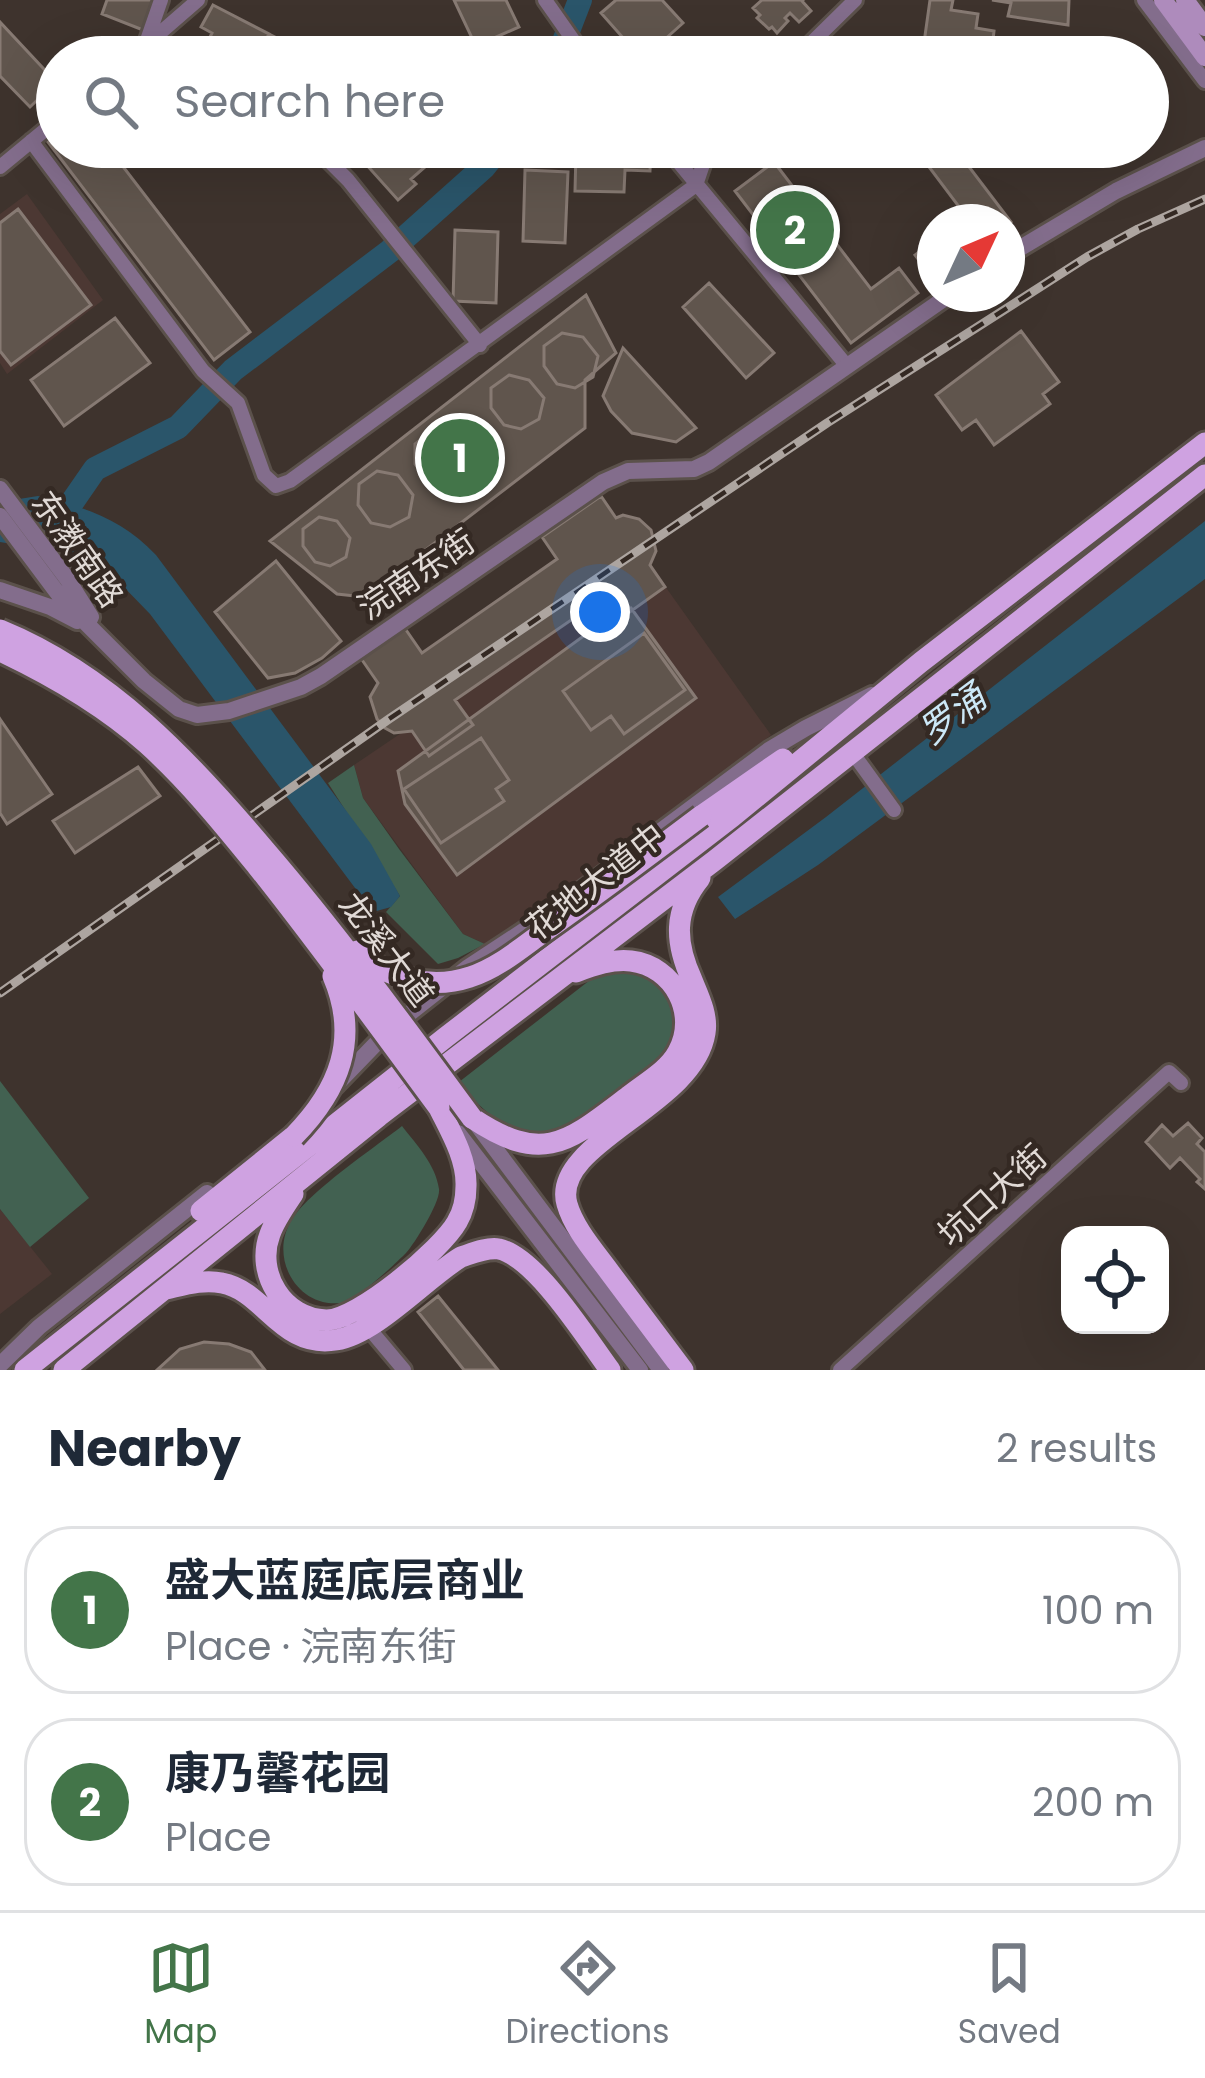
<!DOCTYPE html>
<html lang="en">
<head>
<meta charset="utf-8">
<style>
  body { margin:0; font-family:Poppins,"Noto Sans SC",sans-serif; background:#f6f6f7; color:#1f2937 }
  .controls { position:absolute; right:36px; bottom:36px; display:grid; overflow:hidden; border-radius:24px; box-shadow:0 12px 48px #0002 }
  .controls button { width:108px; height:108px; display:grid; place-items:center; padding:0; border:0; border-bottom:3px solid #e0e1e3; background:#fff; color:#1f2937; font:60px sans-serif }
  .compass { position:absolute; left:917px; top:204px; width:108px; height:108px; border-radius:50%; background:#fff; box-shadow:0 12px 48px #0002; rotate:46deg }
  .you { position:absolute; left:600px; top:612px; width:42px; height:42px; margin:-30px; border:9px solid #fff; border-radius:50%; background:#1a73e8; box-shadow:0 0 0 18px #1a73e833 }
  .badge { display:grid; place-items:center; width:78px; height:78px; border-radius:50%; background:#437549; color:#fff; font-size:39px; font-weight:700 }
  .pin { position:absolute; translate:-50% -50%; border:6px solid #fff; box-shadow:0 3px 12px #0006 }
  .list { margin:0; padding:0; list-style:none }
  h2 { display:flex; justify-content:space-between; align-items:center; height:156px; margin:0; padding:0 48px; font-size:51px }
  h2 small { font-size:39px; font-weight:400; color:#747a83 }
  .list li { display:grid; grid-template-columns:78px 1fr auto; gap:36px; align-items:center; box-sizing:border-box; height:168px; margin:0 24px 24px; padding:0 24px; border:3px solid #e0e1e3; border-radius:48px }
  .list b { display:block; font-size:45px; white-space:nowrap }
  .list p { margin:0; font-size:39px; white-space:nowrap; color:#747a83 }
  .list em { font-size:39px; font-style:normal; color:#747a83 }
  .icon { flex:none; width:66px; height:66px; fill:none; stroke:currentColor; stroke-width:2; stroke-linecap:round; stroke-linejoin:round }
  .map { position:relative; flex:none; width:1205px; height:1370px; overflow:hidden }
  .search { position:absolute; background:#fff; box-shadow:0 12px 48px #0002; left:36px; right:36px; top:36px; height:132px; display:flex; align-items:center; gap:30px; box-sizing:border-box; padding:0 42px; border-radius:66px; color:#747a83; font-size:45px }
  .sheet { height:540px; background:#fff }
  nav { display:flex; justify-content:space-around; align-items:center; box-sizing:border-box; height:168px; border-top:3px solid #e0e1e3; background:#fff; font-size:33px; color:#747a83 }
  nav a { display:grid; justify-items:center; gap:6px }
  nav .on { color:#437549 }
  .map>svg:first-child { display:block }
  .commercial { fill:#4c3833 }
  .green { fill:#426151 }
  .water { fill:#2a556a }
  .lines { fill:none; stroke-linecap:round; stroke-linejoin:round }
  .river { stroke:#2a556a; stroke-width:24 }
  .building { fill:#60554d; stroke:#877a73; stroke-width:3 }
  .minor-casing { stroke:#5b514b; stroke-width:20 }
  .tertiary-casing { stroke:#5b514b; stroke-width:22 }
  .secondary-casing { stroke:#5b514b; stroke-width:24 }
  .primary-casing { stroke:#5b514b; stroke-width:27 }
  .minor { stroke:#836d8c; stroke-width:14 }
  .tertiary { stroke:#836d8c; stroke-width:16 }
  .secondary { stroke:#ae8bbc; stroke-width:18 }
  .primary { stroke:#cfa2e1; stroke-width:21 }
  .rail-casing { stroke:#ada5a0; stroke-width:9 }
  .rail { stroke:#342923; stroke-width:4.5; stroke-dasharray:14; stroke-linecap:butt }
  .primary-bridge-casing { stroke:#5b514b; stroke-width:27; stroke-linecap:butt }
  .primary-bridge { stroke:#cfa2e1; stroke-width:21 }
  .labels { text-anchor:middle; stroke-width:9; stroke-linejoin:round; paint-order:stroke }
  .street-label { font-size:33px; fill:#e1dad6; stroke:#342923 }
  .water-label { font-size:36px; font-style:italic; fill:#cce8f7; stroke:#342923 }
</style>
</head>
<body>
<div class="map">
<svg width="1205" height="1370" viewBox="0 0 1205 1370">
  <rect width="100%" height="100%" fill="#3e332d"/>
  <path class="commercial" d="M27,194L103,300L7,374L0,363V214Z
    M650,565L771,735L677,808L531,915L485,944L463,934L363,798L354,765Z
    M0,1209L52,1274L0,1314Z"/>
  <path class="green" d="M354,765L363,798L399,849L463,934L485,944L458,958L438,964L386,912L400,896L328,783Z
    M617,968C626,970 636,970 644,974C670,990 686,1028 666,1054C654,1070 632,1082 615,1094C601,1105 586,1120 570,1127C523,1146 486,1118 459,1082L599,973Z
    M0,1081L89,1198L30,1247L0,1209Z
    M402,1126C416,1144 436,1165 439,1189C441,1201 415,1243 406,1253C394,1265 356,1301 341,1303C297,1308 269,1258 291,1221C307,1193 374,1148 402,1126Z"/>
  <path class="water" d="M38,496C85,507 122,519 156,555L371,844L400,896L391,907L373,912L150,614L117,580L79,555L0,542V502Z
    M1205,521V579L818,865L735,919L718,897L826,817Z"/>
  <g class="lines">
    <path class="river" d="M558,57L580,0
      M57,524L95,469L178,427L233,370L390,251L484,167L500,147"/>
  </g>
  <path class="building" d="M107,0H155L143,30L102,14Z
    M454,0H506L519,27L496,37L504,54L498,57H481Z
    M616,0H662L683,23L645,57H640L601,13Z
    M762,0H803L802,1L811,11L799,22L790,13L785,18L788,21L777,33L772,27L769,29L757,18L760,15L753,8Z
    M930,0H953L951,10L978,14L976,28L994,31L991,57H943V53L923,50Z
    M992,0H1069L1068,25L1008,16L1011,3Z
    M213,5L269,34L257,56L246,50L242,57H211L202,53L212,33L201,27Z
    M0,22L56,82L30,107L0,76Z
    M271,35L315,57H260Z
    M57,135V147H108L250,332L214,360L48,142Z
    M379,147H386L393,155L401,147H422L433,160L411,179L416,184L398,200L363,161Z
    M591,147H651L650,171L625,170L624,192L575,191L576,152H590Z
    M762,147H801L781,166Z
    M914,147H954L1011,222L1007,225V222H959L966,216Z
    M774,162L871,289L899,268L918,293L851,343L735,191Z
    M525,170L568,172L565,243L523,241Z
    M18,209L91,305L11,365L0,351V223Z
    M455,230L498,232L496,303L453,301Z
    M935,240V279L934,280L915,255Z
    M709,283L774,353L746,378L683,307Z
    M586,295L616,353L585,380V428L364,597L337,594L270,541Z
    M115,318L150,363L64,426L31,380Z
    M1021,331L1059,382L1043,394L1050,404L994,445L976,420L962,430L936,395Z
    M562,333L583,337L598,356L593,377L575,388L557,384L544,366V346Z
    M623,348L696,428L676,442L632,433L611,411L603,396Z
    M509,375L529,380L544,398L539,419L521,429L504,425L491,408V388Z
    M433,430L454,435L468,454L464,475L446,485L428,481L415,464V444Z
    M377,471L398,475L413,495L409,517L390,527L371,523L358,505L359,484Z
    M601,496L616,518L623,515L639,519L651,530L656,551L650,565L665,587L606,629L590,607L455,700L473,725L429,756L412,731L394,733L385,728L377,719L370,697L378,683L360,657L404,627L422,653L557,559L542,537Z
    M319,517L337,521L350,538L346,557L330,566L315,562L303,546V529Z
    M276,561L341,641L322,658L295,673L268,678L215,612Z
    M631,608L696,698L457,875L405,804L398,771L618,611Z
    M644,633L685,690L624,734L611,716L591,730L563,691Z
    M0,719L52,794L7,824L0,813Z
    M481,738L509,780L496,789L504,801L441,843L404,789Z
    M138,767L160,796L75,853L53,821Z
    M1188,1123L1202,1138L1197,1144L1205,1152V1189L1197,1182L1200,1179L1180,1158L1170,1168L1146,1142L1162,1125L1173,1136Z
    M438,1296L498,1370H464L418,1312Z
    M204,1342L229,1344L251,1352L265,1370H157L180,1349Z"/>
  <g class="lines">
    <defs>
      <path id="minor" d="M545,0L585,57
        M1144,0L1205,81
        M145,46L198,0
        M145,46L176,57
        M132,57L145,46L161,0
        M797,57L855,0
        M31,141L203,371L238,403L264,475L276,486L290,481L696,185L709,147
        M315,147L348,180L480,345
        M666,147L847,366
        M0,167L57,120
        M852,752L894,810
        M367,1326L404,1370
        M840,1370L1169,1072L1181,1083"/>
      <path id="tertiary" d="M1007,256L1116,191L1205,148
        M0,489L68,580L91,617
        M0,516L62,599L144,681L179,709L197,715L229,711L301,687L321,676L603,482L628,471L694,469L709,462L951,294
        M0,590L50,607L77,621
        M333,1088L391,1028L467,968L555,910L769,750L806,728L872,695
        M478,1126L661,1370
        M458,1133L640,1370
        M0,1365L39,1327L207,1193"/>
      <path id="secondary" d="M1163,0L1205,57
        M1185,0L1205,27"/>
      <path id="primary" d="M701,816L783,759
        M472,1118C544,1166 568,1142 629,1096C645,1083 668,1071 678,1052C699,1014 674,966 631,961C612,959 594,965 576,972
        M293,1194C285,1206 275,1220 270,1234C255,1273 283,1319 326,1320C357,1321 442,1249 457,1222C463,1212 466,1198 466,1186C467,1159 451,1132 439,1108
        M201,1211L294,1136
        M166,1289C184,1285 203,1279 222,1283C265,1291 281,1349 336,1340C376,1334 426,1278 461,1257C473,1253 487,1247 499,1249C536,1257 587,1339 610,1370
        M25,1370L446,1037L732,817L921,662L1205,443
        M64,1370L379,1116L714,861L1205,475
        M683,1370C659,1338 635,1306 611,1274C596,1253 574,1229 567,1204C550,1143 694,1106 705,1033C708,1015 699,997 692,980C675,943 673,911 700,878"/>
    </defs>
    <use href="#minor" class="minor-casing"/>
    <use href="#tertiary" class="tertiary-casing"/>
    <use href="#secondary" class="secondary-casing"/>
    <use href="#primary" class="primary-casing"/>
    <use href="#minor" class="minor"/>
    <use href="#tertiary" class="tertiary"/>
    <use href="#secondary" class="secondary"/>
    <use href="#primary" class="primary"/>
    <defs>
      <path id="rail" d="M0,993L389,719L827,423L1087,257L1138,229L1205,199"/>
    </defs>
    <use href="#rail" class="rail-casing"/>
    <use href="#rail" class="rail"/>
    <defs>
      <path id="primary-bridge" d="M0,630C110,675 190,761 265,850C339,936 405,1027 472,1118
        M0,651C53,676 103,705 147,744C188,781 222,823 257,866C320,945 379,1027 439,1108
        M357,951C387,979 431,990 470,977C496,969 520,949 542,933C596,895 648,856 701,816
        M294,1136C339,1090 360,1039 333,976"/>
    </defs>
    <use href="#primary-bridge" class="primary-bridge-casing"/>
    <use href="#primary-bridge" class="primary-bridge"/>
  </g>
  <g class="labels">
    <g class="street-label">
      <text transform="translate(78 549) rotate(55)" y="12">东漖南路</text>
      <text transform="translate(416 574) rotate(-34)" y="12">浣南东街</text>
      <text transform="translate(595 881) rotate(-38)" y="12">花地大道中</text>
      <text transform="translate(387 949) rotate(53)" y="12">龙溪大道</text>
      <text transform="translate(992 1195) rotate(-42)" y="12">坑口大街</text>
    </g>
    <g class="water-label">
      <text transform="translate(952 714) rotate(-37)" y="13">罗涌</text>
    </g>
  </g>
</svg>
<div class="controls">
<button><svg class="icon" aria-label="locate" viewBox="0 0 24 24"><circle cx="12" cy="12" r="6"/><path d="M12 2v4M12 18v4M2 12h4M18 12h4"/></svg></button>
</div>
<svg class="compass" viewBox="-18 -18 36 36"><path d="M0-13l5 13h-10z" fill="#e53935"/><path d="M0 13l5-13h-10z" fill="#747a83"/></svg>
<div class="you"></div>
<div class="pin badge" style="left:460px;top:458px">1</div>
<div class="pin badge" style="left:795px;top:230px">2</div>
<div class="search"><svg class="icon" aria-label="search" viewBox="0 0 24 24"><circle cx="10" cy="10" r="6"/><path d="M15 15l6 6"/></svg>Search here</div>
</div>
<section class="sheet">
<h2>Nearby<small>2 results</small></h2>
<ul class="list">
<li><span class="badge">1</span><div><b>盛大蓝庭底层商业</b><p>Place · 浣南东街</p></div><em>100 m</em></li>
<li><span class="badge">2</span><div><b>康乃馨花园</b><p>Place</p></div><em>200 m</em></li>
</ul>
</section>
<nav>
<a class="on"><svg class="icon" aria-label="map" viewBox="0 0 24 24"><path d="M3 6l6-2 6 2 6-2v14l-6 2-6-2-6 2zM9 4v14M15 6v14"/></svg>Map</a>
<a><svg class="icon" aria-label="directions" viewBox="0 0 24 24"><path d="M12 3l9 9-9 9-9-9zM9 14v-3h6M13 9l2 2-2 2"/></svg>Directions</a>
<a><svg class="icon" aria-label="saved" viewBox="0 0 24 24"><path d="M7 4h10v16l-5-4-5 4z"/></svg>Saved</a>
</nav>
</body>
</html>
